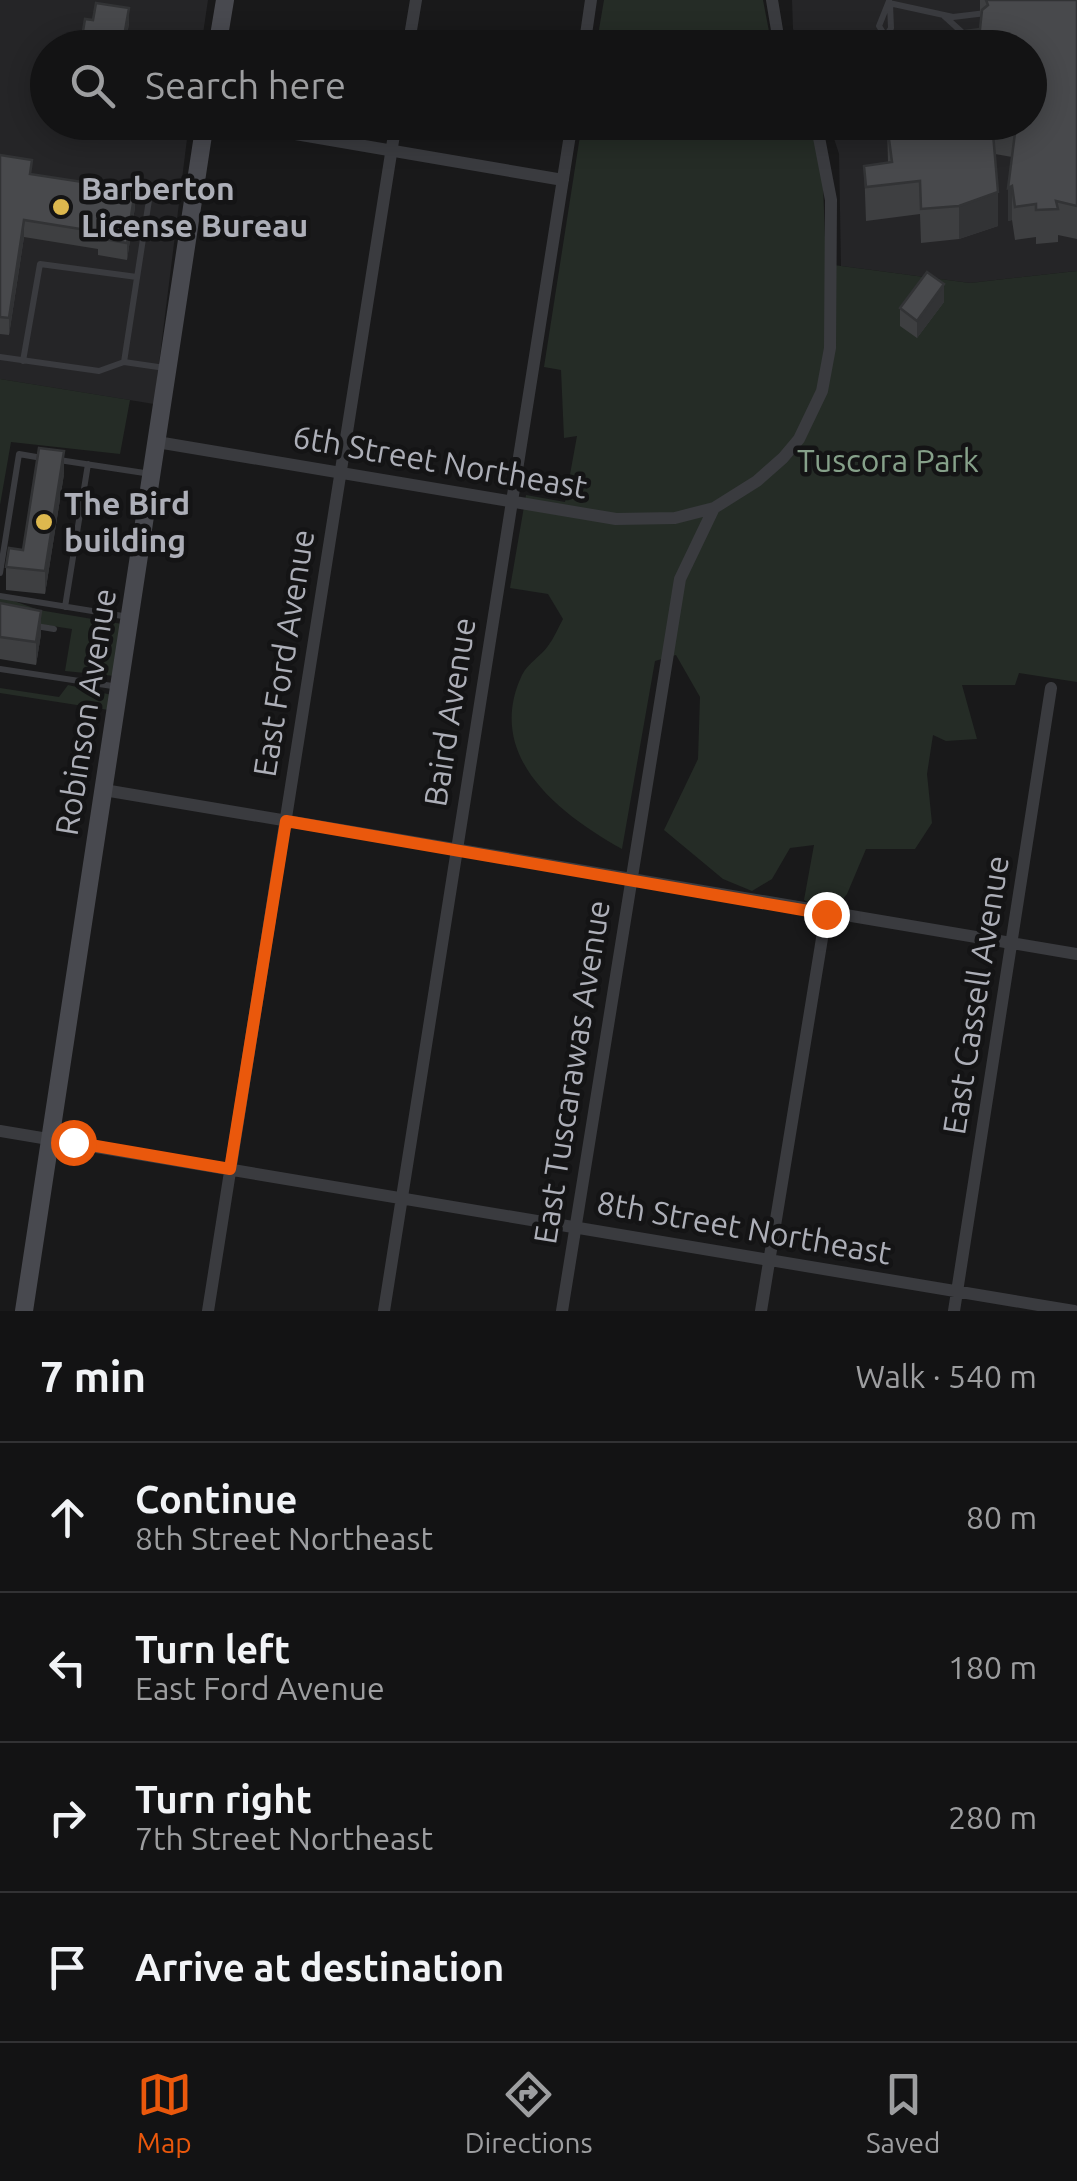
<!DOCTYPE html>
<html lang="en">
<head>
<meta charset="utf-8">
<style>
  body { margin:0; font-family:Ubuntu,sans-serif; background:#202022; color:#f1f3f6 }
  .stop { position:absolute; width:30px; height:30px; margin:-22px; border:8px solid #ea580c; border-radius:50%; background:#fff }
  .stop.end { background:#ea580c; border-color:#fff; box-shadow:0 2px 10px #0008 }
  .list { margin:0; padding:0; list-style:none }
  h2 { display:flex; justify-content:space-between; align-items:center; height:130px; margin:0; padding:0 40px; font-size:42px }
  h2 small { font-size:32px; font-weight:400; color:#9d9ea0 }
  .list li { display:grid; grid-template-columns:65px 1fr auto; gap:30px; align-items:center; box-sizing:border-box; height:150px; padding:0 40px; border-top:2px solid #323234 }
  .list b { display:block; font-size:38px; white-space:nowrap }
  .list p { margin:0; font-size:32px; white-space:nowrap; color:#9d9ea0 }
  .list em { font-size:32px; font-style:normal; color:#9d9ea0 }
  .icon { flex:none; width:55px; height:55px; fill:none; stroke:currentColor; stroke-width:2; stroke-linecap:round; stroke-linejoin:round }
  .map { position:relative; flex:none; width:1077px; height:1311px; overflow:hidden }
  .search { position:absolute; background:#131314; box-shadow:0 5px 25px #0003; left:30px; right:30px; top:30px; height:110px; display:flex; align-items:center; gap:25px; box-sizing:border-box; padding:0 35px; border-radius:55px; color:#9d9ea0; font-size:38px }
  .sheet { height:730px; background:#131314 }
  nav { display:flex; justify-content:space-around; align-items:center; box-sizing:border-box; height:140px; border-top:2px solid #323234; background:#131314; font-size:28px; color:#9d9ea0 }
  nav a { display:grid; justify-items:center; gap:5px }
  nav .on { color:#ea580c }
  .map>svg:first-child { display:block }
  .built { fill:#252527 }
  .green { fill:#252c26 }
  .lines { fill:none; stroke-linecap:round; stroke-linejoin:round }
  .lane { stroke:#3a3b3f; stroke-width:6 }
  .street { stroke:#3a3b3f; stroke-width:12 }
  .secondary { stroke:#48494f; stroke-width:18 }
  .wall { fill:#3e3f41 }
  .shaded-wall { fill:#323335 }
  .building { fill:#48494c; stroke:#323335; stroke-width:2.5 }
  .route { stroke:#ea580c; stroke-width:12 }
  .poi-dot { fill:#ddb84e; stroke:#141415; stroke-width:4 }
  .labels { text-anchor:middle; stroke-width:9; stroke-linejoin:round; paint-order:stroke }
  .poi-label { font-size:32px; font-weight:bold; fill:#adafb8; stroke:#141415; text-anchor:start }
  .park-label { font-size:32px; fill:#86a18a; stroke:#141415 }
  .street-label { font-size:32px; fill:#adafb8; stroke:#141415 }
</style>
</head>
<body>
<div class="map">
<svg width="1077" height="1311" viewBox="0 0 1077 1311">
  <rect width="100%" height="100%" fill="#19191a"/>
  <path class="built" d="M0,0H208L201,47L48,48V122L189,123L154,404L0,379Z
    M792,0H981L1077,17V271L970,283L841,266L839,154L829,123L1030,122V48L800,47L793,29Z"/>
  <path class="green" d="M604,0H763L772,47H596Z
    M582,123H811L823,184L826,264L970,283L1077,271V682L1019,673L1015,685H962L977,739L946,741L933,735L927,774L932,823L915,849H866L847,894L831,914L804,900L814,845L790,848L772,879L752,891L723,879L664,830L698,759L700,697L676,655L655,661L622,849C558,813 484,756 522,675C528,663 540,657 548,646C554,638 558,628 563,619L548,594L510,588L526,495L565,502L577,436L564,438L561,370L544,367Z
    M0,379L130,400L120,454L11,442L0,505Z
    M0,596L39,610L122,624L115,676L65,671L72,629L0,618Z
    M68,685L112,695L109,710L0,693V688L59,697Z"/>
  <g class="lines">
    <path class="lane" d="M889,3L953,17L986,13
      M943,15L964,34
      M884,34L879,26L889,1
      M882,43L891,28L890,4
      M151,187L124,362L165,368
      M0,357L99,371L124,362
      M23,361L40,264L137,277
      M59,460L151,474
      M0,573L19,454L42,458
      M0,596L129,617
      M65,607L88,464
      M36,626L54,629
      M0,669L119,687"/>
    <path class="street" d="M772,0L780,48
      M408,48L416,0
      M584,48L591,0
      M225,122L563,180
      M157,442L616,519L675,518L714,508
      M104,790L1077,954
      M0,1131L1074,1311
      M208,1311L396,122
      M384,1311L572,122
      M562,1311L680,579L714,508L757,481L783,458L799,439L822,391L830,348L831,200L816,122
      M761,1311L826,914
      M954,1311L1051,688"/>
    <path class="secondary" d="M217,48L225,0
      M24,1311L205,122"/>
  </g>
  <path class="wall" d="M980,0H1077V239L1058,235V242L1036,244V237L1015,240L1012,220L1008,221L1012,157L995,154L998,226L959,239L921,243L920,214L866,221L864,166L888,163L887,124L1030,122V48H957V32L980,29Z
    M129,23L125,48H81V43Z
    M0,155L32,174L135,207L127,260L98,255V249L24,237L9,335L0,334Z
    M944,302L917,338L900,326V308Z
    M64,474L45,594L6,590V567L23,550Z
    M0,603L41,634L36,665L0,659Z"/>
  <path class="shaded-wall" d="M129,8V23L125,48H122Z
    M1012,186V220L1008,221V188Z
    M135,190V207L127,260V243Z
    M998,192V226L959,239V206Z
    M24,220V237L9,335V318Z
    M944,284V302L917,338V321Z
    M64,451V474L45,594V571Z
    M41,611V634L36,665V642Z"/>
  <path class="building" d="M986,0H1077V206L1056,201L1058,209L1036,210V204L1015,207L1012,186L1008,188L1016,125L1004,122H1030V48H958L957,32L980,29L982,10L988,5Z
    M96,3L129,8L122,48H111L81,43L85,19L93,20Z
    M904,122H992L998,192L959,206L921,209L920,181L866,187L864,166L892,162L887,124Z
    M0,155L32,160L30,174L135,190L127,243L98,238L99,232L24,220L9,318L0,317Z
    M927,272L944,284L917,321L900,308Z
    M39,448L64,451L45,571L6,567L9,548L23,550Z
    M0,603L41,611L36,642L0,637Z"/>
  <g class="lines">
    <path class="route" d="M73,1142L230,1169L286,821L826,914"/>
  </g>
  <g class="poi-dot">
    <circle cx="61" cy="207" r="10"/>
    <circle cx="44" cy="522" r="10"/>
  </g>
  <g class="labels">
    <g class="poi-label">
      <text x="81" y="200">Barberton<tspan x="81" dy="37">License Bureau</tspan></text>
      <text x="64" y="515">The Bird<tspan x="64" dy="37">building</tspan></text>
    </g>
    <g class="park-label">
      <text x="888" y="472">Tuscora Park</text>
    </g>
    <g class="street-label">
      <text transform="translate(440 462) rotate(10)" y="11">6th Street Northeast</text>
      <text transform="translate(284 653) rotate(-81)" y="11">East Ford Avenue</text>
      <text transform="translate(86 712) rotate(-81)" y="11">Robinson Avenue</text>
      <text transform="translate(450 712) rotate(-81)" y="11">Baird Avenue</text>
      <text transform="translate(976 995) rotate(-81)" y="11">East Cassell Avenue</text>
      <text transform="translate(572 1072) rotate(-81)" y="11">East Tuscarawas Avenue</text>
      <text transform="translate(744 1228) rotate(10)" y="11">8th Street Northeast</text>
    </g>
  </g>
</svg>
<div class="stop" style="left:73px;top:1142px"></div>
<div class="stop end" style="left:826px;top:914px"></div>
<div class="search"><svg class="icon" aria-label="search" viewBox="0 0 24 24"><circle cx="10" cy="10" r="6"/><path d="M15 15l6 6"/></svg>Search here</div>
</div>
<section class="sheet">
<h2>7 min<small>Walk · 540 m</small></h2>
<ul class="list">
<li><svg class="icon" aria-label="ahead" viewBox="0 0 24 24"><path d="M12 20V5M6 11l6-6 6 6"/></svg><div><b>Continue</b><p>8th Street Northeast</p></div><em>80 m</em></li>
<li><svg class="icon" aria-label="left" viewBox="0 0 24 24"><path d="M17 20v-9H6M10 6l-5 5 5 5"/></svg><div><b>Turn left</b><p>East Ford Avenue</p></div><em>180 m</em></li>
<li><svg class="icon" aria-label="right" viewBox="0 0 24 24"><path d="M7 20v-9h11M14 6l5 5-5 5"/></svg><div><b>Turn right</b><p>7th Street Northeast</p></div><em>280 m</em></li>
<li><svg class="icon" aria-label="arrive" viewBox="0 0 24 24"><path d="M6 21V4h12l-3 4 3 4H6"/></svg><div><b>Arrive at destination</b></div></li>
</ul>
</section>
<nav>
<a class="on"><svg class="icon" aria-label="map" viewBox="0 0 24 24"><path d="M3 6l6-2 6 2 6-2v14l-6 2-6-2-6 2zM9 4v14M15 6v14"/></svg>Map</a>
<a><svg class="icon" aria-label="directions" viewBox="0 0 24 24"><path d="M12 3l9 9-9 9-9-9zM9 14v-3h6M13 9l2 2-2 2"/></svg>Directions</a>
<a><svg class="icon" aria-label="saved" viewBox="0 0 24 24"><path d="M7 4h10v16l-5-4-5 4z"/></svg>Saved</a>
</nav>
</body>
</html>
